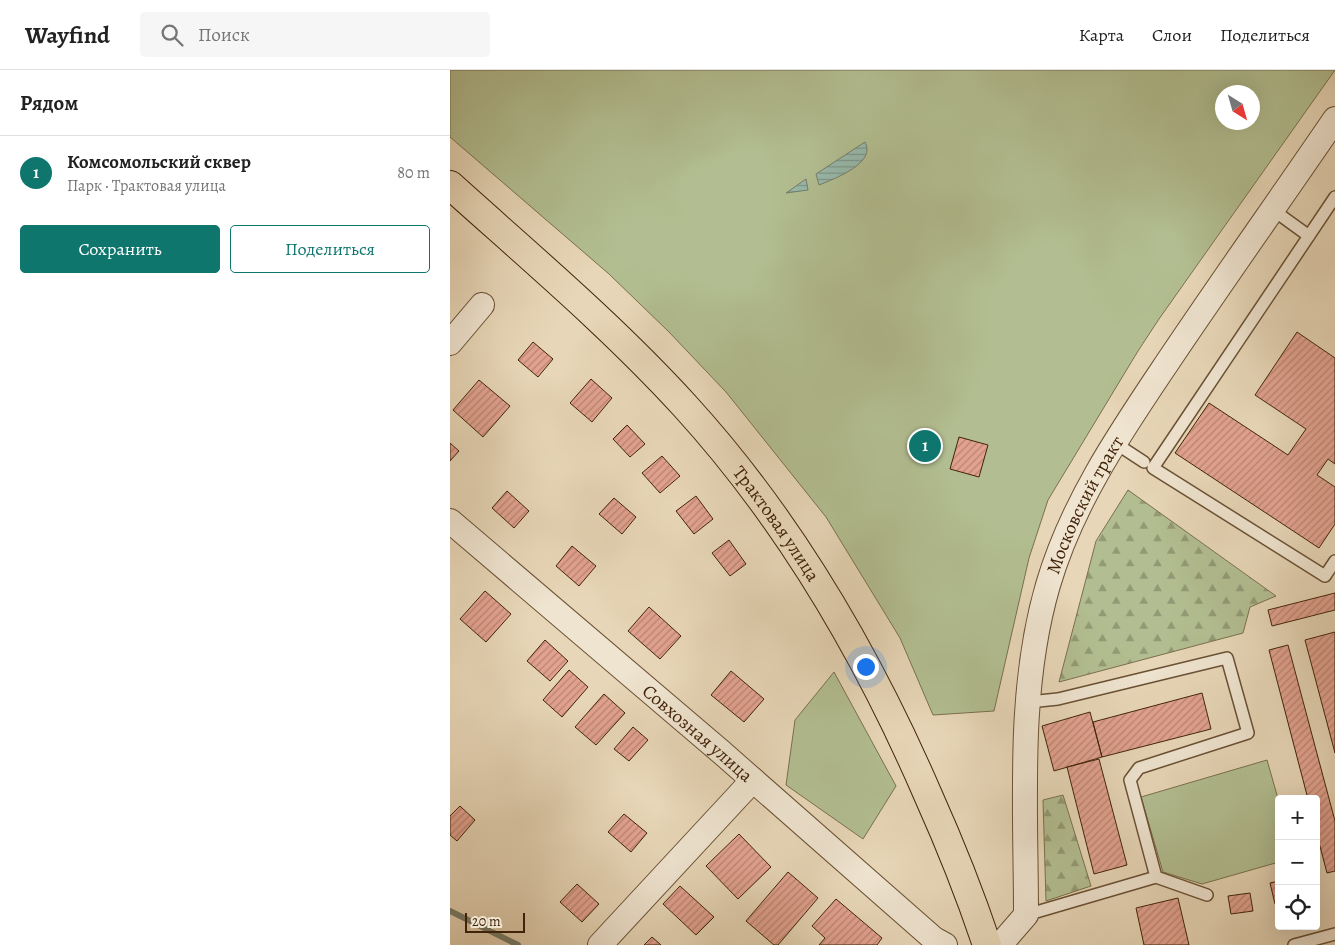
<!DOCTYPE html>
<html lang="ru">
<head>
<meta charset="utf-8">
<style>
  body { margin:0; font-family:Alegreya,serif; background:#f6f6f6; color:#222 }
  .controls { position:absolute; right:15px; bottom:15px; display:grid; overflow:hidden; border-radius:5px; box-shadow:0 5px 20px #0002 }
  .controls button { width:45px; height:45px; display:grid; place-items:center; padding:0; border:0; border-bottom:1px solid #e0e0e0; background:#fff; color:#222; font:25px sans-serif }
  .compass { position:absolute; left:765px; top:15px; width:45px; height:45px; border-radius:50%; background:#fff; box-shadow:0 5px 20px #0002; rotate:143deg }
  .scale { position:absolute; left:15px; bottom:12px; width:60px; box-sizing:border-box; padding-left:5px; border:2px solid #412309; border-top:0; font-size:14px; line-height:18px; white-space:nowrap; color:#412309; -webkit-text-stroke:4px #efe4d0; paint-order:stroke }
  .you { position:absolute; left:415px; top:596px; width:18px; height:18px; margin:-12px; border:4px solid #fff; border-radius:50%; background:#1a73e8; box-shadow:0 0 0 8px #1a73e833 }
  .badge { display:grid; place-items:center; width:32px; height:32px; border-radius:50%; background:#0f766e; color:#fff; font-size:16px; font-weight:700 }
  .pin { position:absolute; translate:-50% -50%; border:2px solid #fff; box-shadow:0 1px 5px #0006 }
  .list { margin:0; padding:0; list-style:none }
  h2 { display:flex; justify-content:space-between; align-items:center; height:65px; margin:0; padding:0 20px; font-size:21px }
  h2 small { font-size:16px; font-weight:400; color:#767676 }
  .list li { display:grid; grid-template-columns:32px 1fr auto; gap:15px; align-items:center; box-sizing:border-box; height:75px; padding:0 20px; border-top:1px solid #e0e0e0 }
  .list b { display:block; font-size:19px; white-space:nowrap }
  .list p { margin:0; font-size:16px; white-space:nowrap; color:#767676 }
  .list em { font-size:16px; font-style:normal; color:#767676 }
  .actions { display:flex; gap:10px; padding:15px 20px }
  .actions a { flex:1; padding:11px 0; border:1px solid #0f766e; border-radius:5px; text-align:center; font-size:18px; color:#0f766e }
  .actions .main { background:#0f766e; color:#fff }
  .icon { flex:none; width:28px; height:28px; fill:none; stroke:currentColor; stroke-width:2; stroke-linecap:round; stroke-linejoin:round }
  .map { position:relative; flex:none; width:885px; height:875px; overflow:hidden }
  header { display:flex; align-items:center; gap:30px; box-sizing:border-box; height:70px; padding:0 25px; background:#fff; border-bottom:1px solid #e0e0e0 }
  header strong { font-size:24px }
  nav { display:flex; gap:28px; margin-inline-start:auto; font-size:18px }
  .search { width:350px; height:45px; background:#f6f6f6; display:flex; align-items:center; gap:12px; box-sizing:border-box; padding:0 18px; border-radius:5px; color:#767676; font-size:19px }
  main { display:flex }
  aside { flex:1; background:#fff }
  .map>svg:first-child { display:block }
  .green { fill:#b2be91; stroke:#7a704d; fill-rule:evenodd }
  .forest { fill:url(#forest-firs); stroke:#7a704d }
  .water { fill:url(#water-rules); stroke:#757d6b }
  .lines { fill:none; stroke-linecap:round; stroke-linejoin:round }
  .stream { stroke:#757d6b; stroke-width:6 }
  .building { fill:url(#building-hatch); stroke:#412309 }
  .lane-casing { stroke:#6a5034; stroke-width:14 }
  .street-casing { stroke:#6a5034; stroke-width:26 }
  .primary-casing { stroke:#412309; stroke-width:30 }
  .lane { stroke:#efe4d0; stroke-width:11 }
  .street { stroke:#efe4d0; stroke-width:24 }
  .primary { stroke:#e7d6b7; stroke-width:28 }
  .labels { text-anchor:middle; stroke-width:5; stroke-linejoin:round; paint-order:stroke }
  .street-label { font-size:19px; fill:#412309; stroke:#efe4d0 }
</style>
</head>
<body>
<header>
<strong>Wayfind</strong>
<div class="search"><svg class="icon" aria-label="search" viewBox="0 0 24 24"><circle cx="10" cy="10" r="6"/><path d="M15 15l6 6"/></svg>Поиск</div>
<nav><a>Карта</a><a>Слои</a><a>Поделиться</a></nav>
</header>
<main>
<aside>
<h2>Рядом<small></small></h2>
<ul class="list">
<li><span class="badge">1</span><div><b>Комсомольский сквер</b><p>Парк · Трактовая улица</p></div><em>80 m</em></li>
</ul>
<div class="actions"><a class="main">Сохранить</a><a>Поделиться</a></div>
</aside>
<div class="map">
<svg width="885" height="875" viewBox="0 0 885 875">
  <defs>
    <pattern id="forest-firs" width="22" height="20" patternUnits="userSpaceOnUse" patternTransform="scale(1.25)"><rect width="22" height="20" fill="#b2be91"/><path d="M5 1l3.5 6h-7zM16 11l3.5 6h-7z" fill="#929a75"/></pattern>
    <pattern id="water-rules" width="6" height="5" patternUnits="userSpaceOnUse" patternTransform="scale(1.25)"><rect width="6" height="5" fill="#97b9ac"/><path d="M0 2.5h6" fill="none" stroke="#7d968a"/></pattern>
    <pattern id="building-hatch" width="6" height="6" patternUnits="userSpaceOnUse" patternTransform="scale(1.25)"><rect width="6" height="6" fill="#e2a28f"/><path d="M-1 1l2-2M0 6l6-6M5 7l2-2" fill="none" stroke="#b98473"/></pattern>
  </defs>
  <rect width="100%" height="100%" fill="#e7d6b7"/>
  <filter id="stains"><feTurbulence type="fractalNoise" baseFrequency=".004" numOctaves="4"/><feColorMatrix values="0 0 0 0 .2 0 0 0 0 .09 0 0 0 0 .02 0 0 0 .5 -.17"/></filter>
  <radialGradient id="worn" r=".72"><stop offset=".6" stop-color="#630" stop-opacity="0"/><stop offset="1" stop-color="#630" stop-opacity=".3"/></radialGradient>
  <path class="green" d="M0,0H885L709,249L688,281L598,430L579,488L544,641L483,645L450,568L376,447L276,322L219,262L159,204L0,67ZM772,22H802V52H772Z
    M384,602L446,716L413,769L336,715L345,650Z
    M817,690L829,732V792L752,814L713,802L691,727Z"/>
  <path class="forest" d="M678,420L826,526L800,537L793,563L609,612L646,471Z
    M613,725L641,816L596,831L593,730Z"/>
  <path class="water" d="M415,72C427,93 384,109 369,115L366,104Z
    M356,109L358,120L336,123Z"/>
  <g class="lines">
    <path class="stream" d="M0,841L68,875"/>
  </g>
  <path class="building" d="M847,262L885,288V394L878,389L867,405L885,417V454L869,478L725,383L759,333L838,385L856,359L805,325Z
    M83,272L103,289L88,307L68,290Z
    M141,309L162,328L142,352L120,333Z
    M29,310L60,336L33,367L3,340Z
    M177,355L195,374L180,387L163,369Z
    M509,367L538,375L529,407L500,399Z
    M0,373L9,381L0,391Z
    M212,386L230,406L210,423L192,403Z
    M57,421L79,441L64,458L42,438Z
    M246,426L263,449L244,464L226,441Z
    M164,428L186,447L172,464L149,444Z
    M279,470L296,494L280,506L262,483Z
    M122,476L146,496L129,516L106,496Z
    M35,521L61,544L36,572L10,549Z
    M885,523V540L822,556L818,540Z
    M199,537L231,566L210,589L178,561Z
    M885,562V683L855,570Z
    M95,570L118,591L100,611L77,591Z
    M838,575L885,751V801L877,803L866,761V729H858L819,580Z
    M119,600L138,617L112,647L93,630Z
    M281,601L314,629L294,652L261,625Z
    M752,623L761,659L652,687L643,652Z
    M154,624L175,643L146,675L125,657Z
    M640,642L652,687L604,701L592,656Z
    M183,657L198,670L179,691L164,679Z
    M649,689L677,795L644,804L617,697Z
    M10,736L25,750L7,771L0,765V746Z
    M174,744L197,763L181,782L158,762Z
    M289,764L321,797L288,829L256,796Z
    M338,802L368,828L328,875H324L296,851Z
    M829,811V833L825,834L820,813Z
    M127,814L149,834L132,852L110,832Z
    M230,816L264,847L246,865L213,834Z
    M800,823L803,841L781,844L778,826Z
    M728,828L739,875H694L686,838Z
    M386,829L432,868L427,875H369L375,868L362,856Z
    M202,867L211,875H194Z"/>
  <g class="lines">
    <defs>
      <path id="lane" d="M885,127L703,398L875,506L885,491
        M823,140L859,166
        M665,373L694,392
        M706,807L757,825
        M576,845L706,807L680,710L689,698L798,663L777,588L608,629L579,632
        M844,875L885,864"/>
      <g id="street">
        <path d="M0,273L32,235"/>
        <path id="s1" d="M0,451L270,681L484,869L495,875"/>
        <path d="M150,875L303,710"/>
        <path id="s2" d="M550,875L576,845C576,735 567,621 598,515C622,433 670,363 717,293C772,211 829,131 885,49"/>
      </g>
      <g id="primary">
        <path id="s3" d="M0,115C80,187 163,257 235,336C339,450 417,584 478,725C500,774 520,824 537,875"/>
      </g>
    </defs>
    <use href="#lane" class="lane-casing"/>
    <use href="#street" class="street-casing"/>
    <use href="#primary" class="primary-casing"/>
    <use href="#lane" class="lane"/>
    <use href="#street" class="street"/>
    <use href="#primary" class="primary"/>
  </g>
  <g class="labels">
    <g class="street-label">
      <text dy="7" stroke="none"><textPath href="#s2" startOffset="460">Московский тракт</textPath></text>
      <text dy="7" stroke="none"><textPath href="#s3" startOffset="472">Трактовая улица</textPath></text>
      <text dy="7" stroke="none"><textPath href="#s1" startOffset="326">Совхозная улица</textPath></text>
    </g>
  </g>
  <rect width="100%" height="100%" filter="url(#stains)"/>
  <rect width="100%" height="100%" fill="url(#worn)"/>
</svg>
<div class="controls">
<button>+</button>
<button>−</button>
<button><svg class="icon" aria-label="locate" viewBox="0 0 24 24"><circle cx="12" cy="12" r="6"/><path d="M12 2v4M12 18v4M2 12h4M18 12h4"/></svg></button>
</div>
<svg class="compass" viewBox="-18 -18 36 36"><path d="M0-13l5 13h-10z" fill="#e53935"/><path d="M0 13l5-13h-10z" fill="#767676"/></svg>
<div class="scale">20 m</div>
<div class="you"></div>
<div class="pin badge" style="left:475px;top:376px">1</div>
</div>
</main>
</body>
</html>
